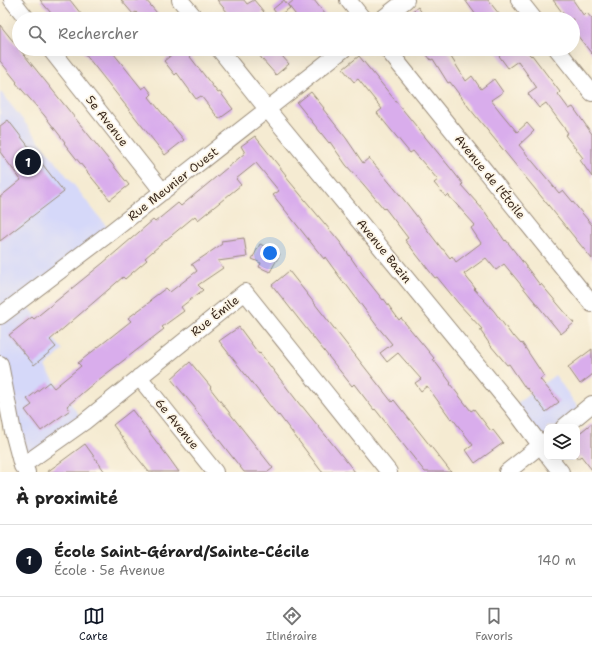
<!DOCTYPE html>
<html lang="fr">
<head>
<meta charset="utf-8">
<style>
  body { margin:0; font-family:"Shantell Sans",sans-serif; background:#f6f6f6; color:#222 }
  .controls { position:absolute; right:12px; bottom:12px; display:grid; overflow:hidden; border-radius:8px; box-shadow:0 4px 16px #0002 }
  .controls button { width:36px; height:36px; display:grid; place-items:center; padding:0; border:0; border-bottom:1px solid #e0e0e0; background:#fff; color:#222; font:20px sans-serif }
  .you { position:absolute; left:270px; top:253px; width:14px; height:14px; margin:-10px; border:3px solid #fff; border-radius:50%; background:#1a73e8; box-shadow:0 0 0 6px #1a73e833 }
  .badge { display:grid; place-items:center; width:26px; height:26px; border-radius:50%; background:#111827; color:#fff; font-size:13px; font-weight:700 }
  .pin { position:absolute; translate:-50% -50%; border:2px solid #fff; box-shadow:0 1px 4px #0006 }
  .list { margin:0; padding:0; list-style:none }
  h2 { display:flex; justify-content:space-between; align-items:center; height:52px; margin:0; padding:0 16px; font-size:17px }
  h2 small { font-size:13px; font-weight:400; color:#767676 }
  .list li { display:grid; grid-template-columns:26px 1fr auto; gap:12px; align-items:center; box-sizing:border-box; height:72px; padding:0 16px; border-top:1px solid #e0e0e0 }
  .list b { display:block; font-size:15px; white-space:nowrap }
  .list p { margin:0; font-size:13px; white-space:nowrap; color:#767676 }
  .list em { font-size:13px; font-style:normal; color:#767676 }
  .icon { flex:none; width:22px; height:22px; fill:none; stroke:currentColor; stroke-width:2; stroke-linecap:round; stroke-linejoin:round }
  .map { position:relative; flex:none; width:592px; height:472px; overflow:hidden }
  .search { position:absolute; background:#fff; box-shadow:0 4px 16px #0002; left:12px; right:12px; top:12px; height:44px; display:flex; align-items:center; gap:10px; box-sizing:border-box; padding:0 14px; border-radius:22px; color:#767676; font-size:15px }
  .sheet { height:124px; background:#fff }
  nav { display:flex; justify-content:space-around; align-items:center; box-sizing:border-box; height:56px; border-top:1px solid #e0e0e0; background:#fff; font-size:11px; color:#767676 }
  nav a { display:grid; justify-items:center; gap:2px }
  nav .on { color:#111827 }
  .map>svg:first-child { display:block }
  .built { fill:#d5d8f9 }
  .building { fill:#d9adec }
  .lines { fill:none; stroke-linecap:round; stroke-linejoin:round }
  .minor-casing { stroke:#988a78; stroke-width:18 }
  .minor { stroke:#fff; stroke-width:16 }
  .labels { text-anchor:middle; stroke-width:3.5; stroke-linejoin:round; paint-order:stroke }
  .street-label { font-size:12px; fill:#3b2a1e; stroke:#fcf5e5 }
</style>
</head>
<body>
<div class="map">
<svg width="592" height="472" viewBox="0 0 592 472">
  <rect width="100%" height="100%" fill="#fcf5e5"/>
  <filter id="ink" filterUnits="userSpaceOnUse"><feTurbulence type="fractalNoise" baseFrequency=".025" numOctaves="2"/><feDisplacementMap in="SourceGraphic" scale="8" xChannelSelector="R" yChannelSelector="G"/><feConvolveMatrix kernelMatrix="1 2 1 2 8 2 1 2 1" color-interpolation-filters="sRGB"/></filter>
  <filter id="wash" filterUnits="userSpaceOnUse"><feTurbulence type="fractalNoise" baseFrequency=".012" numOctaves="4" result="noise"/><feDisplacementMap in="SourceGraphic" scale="16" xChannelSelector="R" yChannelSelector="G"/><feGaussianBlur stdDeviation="0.9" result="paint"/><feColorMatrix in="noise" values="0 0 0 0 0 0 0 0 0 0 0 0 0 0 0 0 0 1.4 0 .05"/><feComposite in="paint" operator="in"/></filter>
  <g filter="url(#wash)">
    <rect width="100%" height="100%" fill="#f5ebd2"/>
    <path class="built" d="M0,91L111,232L22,298L63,350L45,367L84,422L22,466L0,364Z
      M555,375L582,413L564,427H547V440L512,407Z"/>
    <g id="blocks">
      <path class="building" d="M40,0H70L81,14L75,19H56Z
        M121,0H146L162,19H141L136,12L133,14Z
        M217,0H244L247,4L254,0L264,12L255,19H233Z
        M284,0L290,8L278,16L273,9Z
        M294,0H314L329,19H299L288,5Z
        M465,0H488L503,19H479Z
        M553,0H573L584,16L587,13L592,19V54L573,30V19H567Z
        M418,7L426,19H401Z
        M0,25L129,185L110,200L75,157L64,143L65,142L44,115L16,83L17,82L0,61Z
        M81,49H110L142,89L146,86L152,94L149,97L184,140L165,155Z
        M179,49H184L218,93L220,92L233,109L219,119L201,96L196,99L177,73L175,75L164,61Z
        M255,49H276L289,64L276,75L262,59Z
        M422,49H446L466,81L472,76L481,89L494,79L503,92L491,100L502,114L517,132L527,123L534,131L519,145L559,193L563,190L592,225V259L470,109L450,82L448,83L433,59L431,60Z
        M494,49H525L531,56L532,55L560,92L558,94L569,109L573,107L592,134V177L580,160L583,158L565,135L568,133L546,103L539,108L528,94L537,88L518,61L508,68Z
        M359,56L452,170L463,184L461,185L485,212L505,241L506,240L540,285L541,284L574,323L561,334L504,264L496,270L486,258L464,274L475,288L474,289L494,311L513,337L514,336L521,344L522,343L544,376L540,379L559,402L546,412L527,388L526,389L509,364L507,365L491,346L480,330L482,329L458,303L437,277L435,278L405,240L408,238L385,208L384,209L364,185L346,165L330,142L329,143L297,103L311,92L324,108L323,109L346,138L363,163L369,158L405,201L442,249H443L450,258L452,256L456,262L481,243L471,228L475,225L448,195L446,197L434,183L438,180L413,151L410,153L377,113L382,109L358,79L354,82L343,69Z
        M8,120L64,192L0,241V197L21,180L0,152V126Z
        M255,136L286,175L285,176L340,242L363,275L383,300L384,299L399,320L401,318L434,358L433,359L451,383L450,384L471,411L474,409L491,431L493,430L503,443L475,463L466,450L473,445L452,418L451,419L427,386L421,391L415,383L421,379L398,353L387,362L380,353L392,344L377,326L345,283H344L325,257L324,259L273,195L279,191L256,163L236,179L241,185L198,220L195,216L166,240L145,258L147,260L125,279L123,277L50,340L56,347L34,365L9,335L32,317L34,319L103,263L153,220L155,222L178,203L181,206L204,187L245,153L241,146Z
        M244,238L247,257L218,261L223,268L198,285L203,290L181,307L184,311L162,327L164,329L88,388L67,406L70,410L41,431L25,410L32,405L27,399L49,382L54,388L81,366L78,363L131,321L128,318L151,301L150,300L166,288L170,292L197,271L193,265H191L222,244L221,241Z
        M260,244L280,254L270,272L259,267L261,263L252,259Z
        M289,271L392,402L394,400L451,472H425L375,409L374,410L354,384L352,386L301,322L272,285Z
        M239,327L259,354L260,353L301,406H302L355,472H322L279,415L278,416L219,341Z
        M592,349V375L580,384L568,367Z
        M190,362L211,387L210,388L273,468L268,472H244L195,409H196L171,379Z
        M132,410L169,458L179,472H149L133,452L113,425Z
        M592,423V470L581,456L577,459V435Z
        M85,444L105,472H47Z"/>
    </g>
  </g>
  <g filter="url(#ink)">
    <use href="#blocks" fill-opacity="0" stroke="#988a78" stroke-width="1"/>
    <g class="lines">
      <defs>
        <path id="minor" d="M12,0L27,19
          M180,0L196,19
          M348,0L363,19
          M519,0L534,19
          M382,19L406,0
          M50,49L163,192
          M219,49L267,109L512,407L547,454
          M387,49L592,304
          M557,49L592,93
          M0,316L111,232L344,49
          M0,364L13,432L22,466L27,472
          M139,377L215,472
          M564,427L592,404
          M549,457L561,472
          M22,466L84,422L245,292L389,472
          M507,472L547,440"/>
      </defs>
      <use href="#minor" class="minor-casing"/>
      <use href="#minor" class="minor"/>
    </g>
  </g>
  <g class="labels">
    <g class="street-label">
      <text transform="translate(107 121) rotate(52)" y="4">5e Avenue</text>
      <text transform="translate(490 177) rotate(51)" y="4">Avenue de l'Étoile</text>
      <text transform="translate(173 184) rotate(-38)" y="4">Rue Meunier Ouest</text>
      <text transform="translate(384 251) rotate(51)" y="4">Avenue Bazin</text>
      <text transform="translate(215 316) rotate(-38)" y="4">Rue Émile</text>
      <text transform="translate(177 424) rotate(51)" y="4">6e Avenue</text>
    </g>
  </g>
</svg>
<div class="controls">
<button><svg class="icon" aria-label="layers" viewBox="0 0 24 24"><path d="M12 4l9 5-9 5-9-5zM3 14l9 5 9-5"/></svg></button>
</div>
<div class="you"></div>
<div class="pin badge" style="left:28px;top:162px">1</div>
<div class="search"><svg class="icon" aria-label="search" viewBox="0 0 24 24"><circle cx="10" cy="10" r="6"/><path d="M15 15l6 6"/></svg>Rechercher</div>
</div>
<section class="sheet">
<h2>À proximité<small></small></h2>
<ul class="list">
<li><span class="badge">1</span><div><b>École Saint-Gérard/Sainte-Cécile</b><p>École · 5e Avenue</p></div><em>140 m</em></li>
</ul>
</section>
<nav>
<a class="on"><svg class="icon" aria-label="map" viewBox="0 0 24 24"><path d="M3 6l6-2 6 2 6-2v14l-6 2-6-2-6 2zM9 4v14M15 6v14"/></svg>Carte</a>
<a><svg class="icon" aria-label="directions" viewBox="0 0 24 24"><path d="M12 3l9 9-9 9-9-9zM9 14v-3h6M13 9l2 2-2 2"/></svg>Itinéraire</a>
<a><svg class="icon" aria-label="saved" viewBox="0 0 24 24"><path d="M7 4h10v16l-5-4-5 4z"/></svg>Favoris</a>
</nav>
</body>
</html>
